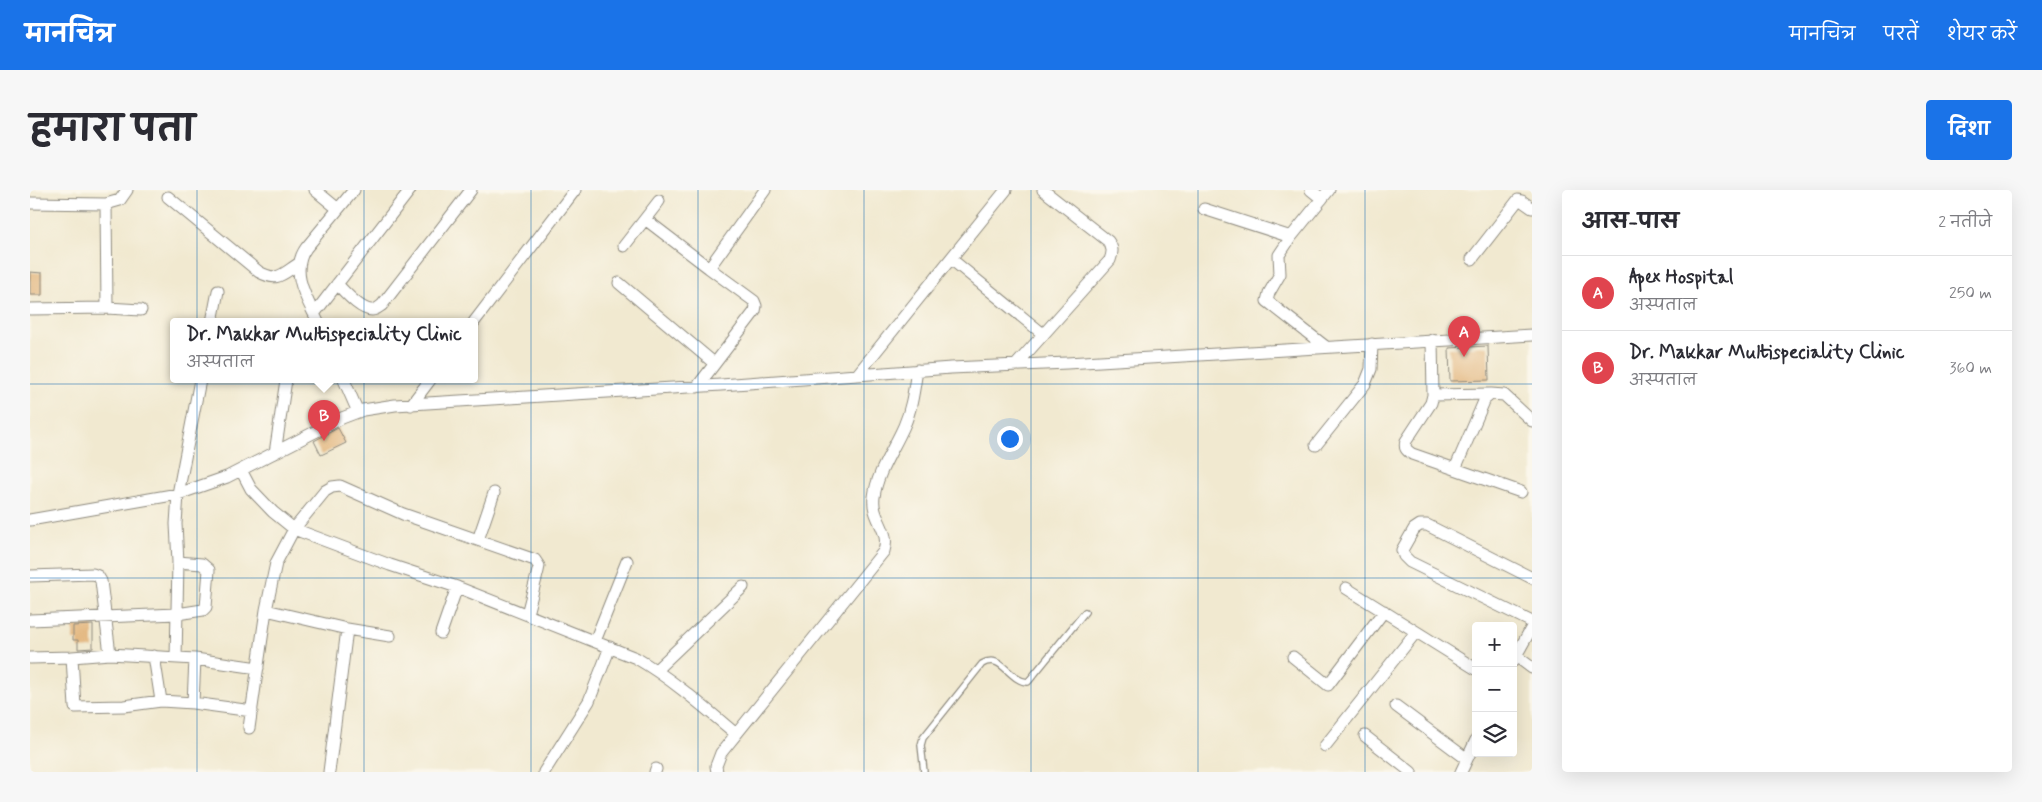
<!DOCTYPE html>
<html lang="hi">
<head>
<meta charset="utf-8">
<style>
  body { margin:0; font-family:Mynerve,"Playpen Sans Deva",sans-serif; background:#f7f7f7; color:#2b2b33 }
  .controls { position:absolute; right:15px; bottom:15px; display:grid; overflow:hidden; border-radius:5px; box-shadow:0 5px 20px #0002 }
  .controls button { width:45px; height:45px; display:grid; place-items:center; padding:0; border:0; border-bottom:1px solid #e1e1e2; background:#fff; color:#2b2b33; font:25px sans-serif }
  .you { position:absolute; left:979px; top:248px; width:18px; height:18px; margin:-12px; border:4px solid #fff; border-radius:50%; background:#1a73e8; box-shadow:0 0 0 8px #1a73e833 }
  .badge { display:grid; place-items:center; width:32px; height:32px; border-radius:50%; background:#1a73e8; color:#fff; font-size:16px; font-weight:700 }
  .pin { position:absolute; translate:-50% -41px; filter:drop-shadow(0 1px 2px #0008) }
  .pin::after { content:''; position:absolute; top:26px; width:18px; height:15px; background:inherit; clip-path:polygon(0 0,100% 0,50% 100%) }
  .popup { position:absolute; left:140px; top:128px; width:308px; height:65px; box-sizing:border-box; display:grid; place-content:center; border-radius:5px; background:#fff; filter:drop-shadow(0 1px 4px #0005); font-size:16px; white-space:nowrap; color:#7c7c81 }
  .popup b { font-size:19px; color:#2b2b33 }
  .popup::after { content:''; position:absolute; left:50%; top:100%; margin-left:-10px; border:10px solid transparent; border-top-color:#fff }
  .list { margin:0; padding:0; list-style:none }
  h2 { display:flex; justify-content:space-between; align-items:center; height:65px; margin:0; padding:0 20px; font-size:21px }
  h2 small { font-size:16px; font-weight:400; color:#7c7c81 }
  .list li { display:grid; grid-template-columns:32px 1fr auto; gap:15px; align-items:center; box-sizing:border-box; height:75px; padding:0 20px; border-top:1px solid #e1e1e2 }
  .list b { display:block; font-size:19px; white-space:nowrap }
  .list p { margin:0; font-size:16px; white-space:nowrap; color:#7c7c81 }
  .list em { font-size:16px; font-style:normal; color:#7c7c81 }
  .icon { flex:none; width:28px; height:28px; fill:none; stroke:currentColor; stroke-width:2; stroke-linecap:round; stroke-linejoin:round }
  .map { position:relative; flex:none; width:1502px; height:582px; overflow:hidden; border-radius:5px }
  header { display:flex; align-items:center; gap:30px; box-sizing:border-box; height:70px; padding:0 25px; background:#1a73e8; color:#fff }
  header strong { font-size:24px }
  nav { display:flex; gap:28px; margin-inline-start:auto; font-size:18px }
  .intro { display:flex; align-items:center; justify-content:space-between; box-sizing:border-box; height:120px; padding:0 30px }
  h1 { margin:0; font-size:35px }
  .button { padding:12px 22px; border-radius:5px; background:#1a73e8; color:#fff; font-size:18px; font-weight:700 }
  main { display:flex; gap:30px; padding:0 30px }
  aside { flex:1; background:#fff; border-radius:5px; box-shadow:0 5px 20px #0002 }
  .map>svg:first-child { display:block }
  .building { fill:#e4ba84 }
  .lines { fill:none; stroke-linecap:round; stroke-linejoin:round }
  .service-casing { stroke:#8e8a7e; stroke-width:8 }
  .minor-casing { stroke:#8e8a7e; stroke-width:13 }
  .service { stroke:#fff; stroke-width:5.5 }
  .minor { stroke:#fff; stroke-width:11 }
  .grid { fill:none; stroke:#1f6fb2; stroke-width:1; stroke-opacity:0.55 }
</style>
</head>
<body>
<header>
<strong>मानचित्र</strong>
<nav><a>मानचित्र</a><a>परतें</a><a>शेयर करें</a></nav>
</header>
<div class="intro"><h1>हमारा पता</h1><a class="button">दिशा</a></div>
<main>
<div class="map">
<svg width="1502" height="582" viewBox="0 0 1502 582">
  <rect width="100%" height="100%" fill="#fbf7ec"/>
  <filter id="ink" filterUnits="userSpaceOnUse"><feTurbulence type="fractalNoise" baseFrequency=".02" numOctaves="2"/><feDisplacementMap in="SourceGraphic" scale="10" xChannelSelector="R" yChannelSelector="G"/><feConvolveMatrix kernelMatrix="1 2 1 2 8 2 1 2 1" color-interpolation-filters="sRGB"/></filter>
  <filter id="wash" filterUnits="userSpaceOnUse"><feTurbulence type="fractalNoise" baseFrequency=".0096" numOctaves="4" result="noise"/><feDisplacementMap in="SourceGraphic" scale="20" xChannelSelector="R" yChannelSelector="G"/><feGaussianBlur stdDeviation="1.12" result="paint"/><feColorMatrix in="noise" values="0 0 0 0 0 0 0 0 0 0 0 0 0 0 0 0 0 1.4 0 .05"/><feComposite in="paint" operator="in"/></filter>
  <g filter="url(#wash)">
    <rect width="100%" height="100%" fill="#f1e9d0"/>
    <g id="blocks">
      <path class="building" d="M0,82L12,83V105H0Z
        M1458,156L1459,190L1420,191L1419,158Z
        M308,238L316,253L291,265L284,251Z
        M63,435V458L48,459V450H43V436Z"/>
    </g>
  </g>
  <g filter="url(#ink)">
    <use href="#blocks" fill-opacity="0" stroke="#8e8a7e" stroke-width="1"/>
    <g class="lines">
      <defs>
        <path id="service" d="M894,582L891,555L893,548L952,474C971,462 980,492 998,492L1055,422"/>
        <path id="minor" d="M285,0L308,19
          M1281,0L1292,9
          M138,7L229,82C248,92 251,85 268,74
          M0,13L76,14L90,10L97,0
          M76,14L77,118
          M1174,19L1261,47L1249,65L1250,84L1239,103L1237,111L1296,157
          M615,29L679,78
          M1261,47L1299,0
          M594,56L629,11
          M921,69L1013,144
          M1442,69L1488,10L1492,11L1502,18
          M589,93L684,173
          M307,94C315,102 330,120 342,120C346,120 349,117 352,115L441,0
          M0,119L77,118L111,120
          M284,124L380,0
          M182,132L188,101
          M288,132C277,109 259,82 276,58L324,0
          M444,132L545,0
          M1402,150L1403,205L1401,213L1376,251C1374,258 1376,260 1382,264L1491,302
          M986,175L1080,70C1083,62 1083,58 1078,51L1013,0
          M827,185L976,0
          M314,190L328,222
          M667,197L725,121L726,116L724,111L679,78L735,0
          M1403,205L1461,204
          M381,215L400,190
          M1286,255L1335,194L1341,179L1342,154
          M245,263L256,190
          M1425,279L1455,209L1461,204L1474,205L1502,231
          M211,280L221,299L243,322L264,339L360,375L427,397L606,468C642,489 674,517 706,544
          M0,330L148,304L197,287L312,228L333,220L365,215L691,195L921,178L1037,173L1502,145
          M448,350L464,303
          M0,386L63,384L68,386L71,391L80,464
          M1502,388L1397,335H1390L1384,339L1372,360L1374,366L1380,372L1502,432
          M1316,398L1446,479
          M236,420L317,439L360,446
          M0,430L147,424L173,420L176,417L179,380L172,374L148,372
          M411,443L427,397
          M565,451L597,371
          M124,466L131,511
          M1486,466L1502,478
          M1263,467L1298,495L1354,421
          M0,468L42,467L45,517L94,516L131,511L163,513L165,469L80,464L42,467
          M146,468L148,372L146,334L148,304L170,190
          M165,469L228,478
          M1483,471L1502,437
          M626,480L713,397
          M163,513L222,521
          M1366,516L1437,569
          M219,538L236,420L246,373L264,339L295,301L302,297L310,296L373,324L505,370L509,376L508,381L497,424
          M1335,546L1381,582
          M1295,556L1386,442
          M299,582L317,439
          M514,582L559,511L580,457
          M625,582L626,579
          M687,582L686,576L691,563L854,361C861,340 841,329 844,307C847,282 864,259 874,236C882,218 884,199 887,180
          M1431,582L1446,550"/>
      </defs>
      <use href="#service" class="service-casing"/>
      <use href="#minor" class="minor-casing"/>
      <use href="#service" class="service"/>
      <use href="#minor" class="minor"/>
    </g>
  </g>
  <path class="grid" d="M167,0V582M334,0V582M501,0V582M668,0V582M834,0V582M1001,0V582M1168,0V582M1335,0V582M0,194H1502M0,388H1502"/>
</svg>
<div class="controls">
<button>+</button>
<button>−</button>
<button><svg class="icon" aria-label="layers" viewBox="0 0 24 24"><path d="M12 4l9 5-9 5-9-5zM3 14l9 5 9-5"/></svg></button>
</div>
<div class="you"></div>
<div class="pin badge" style="left:1434px;top:167px;background:#e0444e">A</div>
<div class="pin badge" style="left:294px;top:251px;background:#e0444e">B</div>
<div class="popup"><b>Dr. Makkar Multispeciality Clinic</b>अस्पताल</div>
</div>
<aside>
<h2>आस-पास<small>2 नतीजे</small></h2>
<ul class="list">
<li><span class="badge" style="background:#e0444e">A</span><div><b>Apex Hospital</b><p>अस्पताल</p></div><em>250 m</em></li>
<li><span class="badge" style="background:#e0444e">B</span><div><b>Dr. Makkar Multispeciality Clinic</b><p>अस्पताल</p></div><em>360 m</em></li>
</ul>
</aside>
</main>
</body>
</html>
